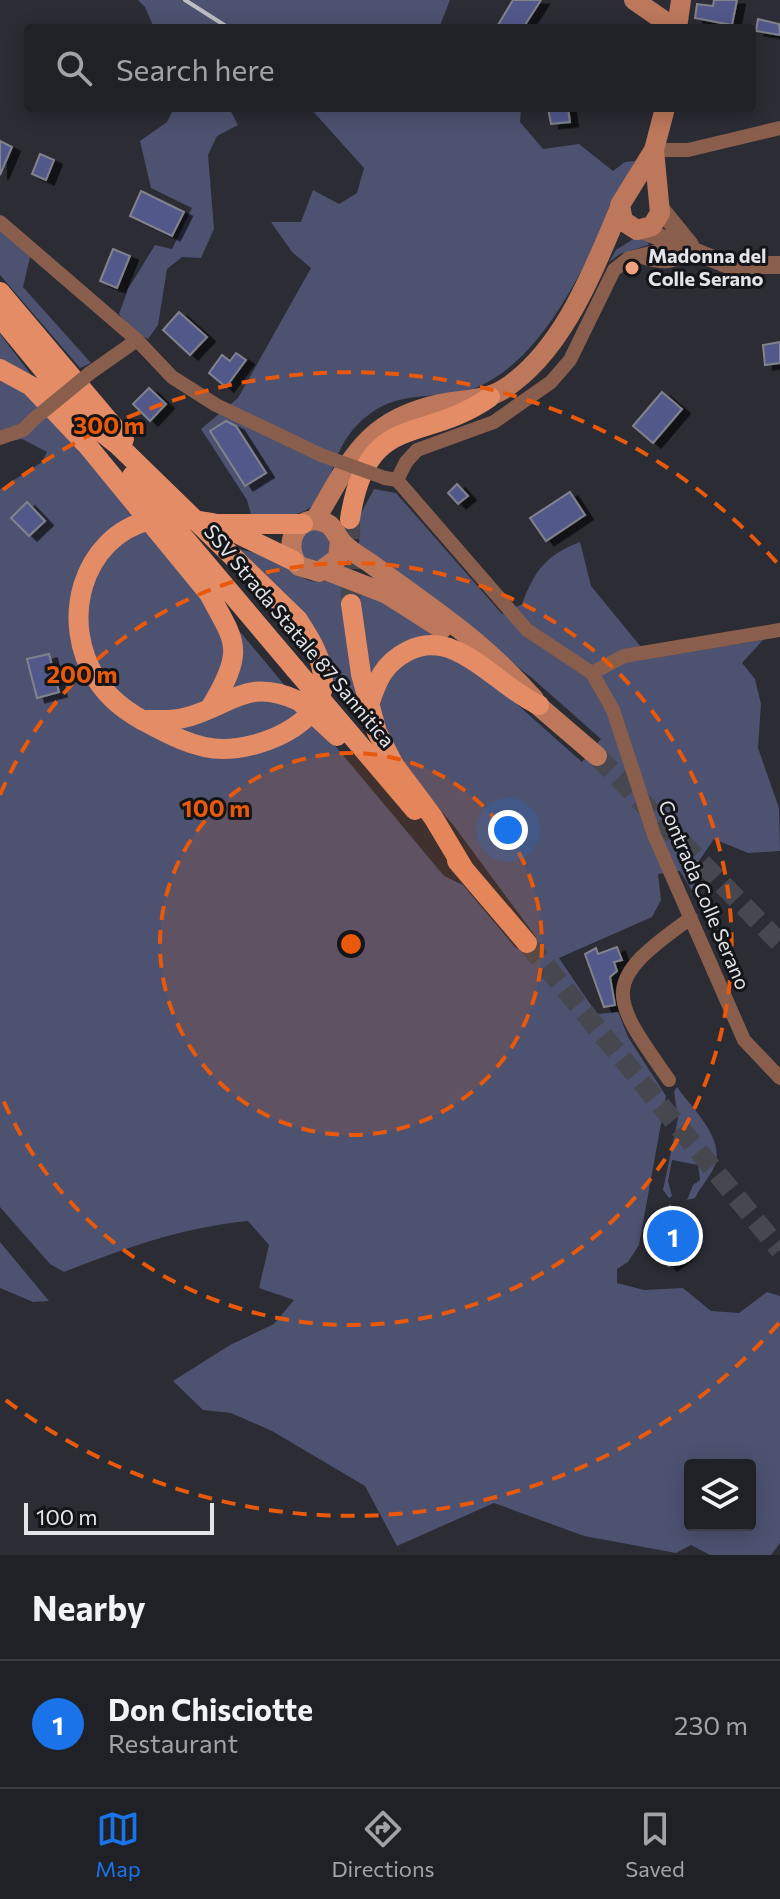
<!DOCTYPE html>
<html lang="en">
<head>
<meta charset="utf-8">
<style>
  body { margin:0; font-family:Commissioner,sans-serif; background:#28292f; color:#f1f3f6 }
  .controls { position:absolute; right:24px; bottom:24px; display:grid; overflow:hidden; border-radius:8px; box-shadow:0 4px 20px #0003 }
  .controls button { width:72px; height:72px; display:grid; place-items:center; padding:0; border:0; border-bottom:2px solid #3d3e44; background:#202127; color:#f1f3f6; font:40px sans-serif }
  .scale { position:absolute; left:24px; bottom:20px; width:190px; box-sizing:border-box; padding-left:8px; border:4px solid #e3e4e9; border-top:0; font-size:22px; line-height:28px; white-space:nowrap; color:#e3e4e9; -webkit-text-stroke:6px #141518; paint-order:stroke }
  .you { position:absolute; left:508px; top:830px; width:28px; height:28px; margin:-20px; border:6px solid #fff; border-radius:50%; background:#1a73e8; box-shadow:0 0 0 12px #1a73e833 }
  .badge { display:grid; place-items:center; width:52px; height:52px; border-radius:50%; background:#1a73e8; color:#fff; font-size:26px; font-weight:700 }
  .pin { position:absolute; translate:-50% -50%; border:4px solid #fff; box-shadow:0 2px 8px #0006 }
  .list { margin:0; padding:0; list-style:none }
  h2 { display:flex; justify-content:space-between; align-items:center; height:104px; margin:0; padding:0 32px; font-size:34px }
  h2 small { font-size:26px; font-weight:400; color:#a2a3a7 }
  .list li { display:grid; grid-template-columns:52px 1fr auto; gap:24px; align-items:center; box-sizing:border-box; height:128px; padding:0 32px; border-top:2px solid #3d3e44 }
  .list b { display:block; font-size:30px; white-space:nowrap }
  .list p { margin:0; font-size:26px; white-space:nowrap; color:#a2a3a7 }
  .list em { font-size:26px; font-style:normal; color:#a2a3a7 }
  .icon { flex:none; width:44px; height:44px; fill:none; stroke:currentColor; stroke-width:2; stroke-linecap:round; stroke-linejoin:round }
  .map { position:relative; flex:none; width:780px; height:1555px; overflow:hidden }
  .search { position:absolute; background:#202127; box-shadow:0 4px 20px #0003; left:24px; right:24px; top:24px; height:88px; display:flex; align-items:center; gap:20px; box-sizing:border-box; padding:0 28px; border-radius:8px; color:#a2a3a7; font-size:30px }
  .sheet { height:232px; background:#202127 }
  nav { display:flex; justify-content:space-around; align-items:center; box-sizing:border-box; height:112px; border-top:2px solid #3d3e44; background:#202127; font-size:22px; color:#a2a3a7 }
  nav a { display:grid; justify-items:center; gap:4px }
  nav .on { color:#1a73e8 }
  .map>svg:first-child { display:block }
  .green { fill:#4d5270; fill-rule:evenodd }
  .building { fill:#52598b; stroke:#81838c; stroke-width:2; filter:url(#shadow) }
  .lines { fill:none; stroke-linecap:round; stroke-linejoin:round }
  .secondary-tunnel { stroke:#47484f; stroke-width:20; stroke-dasharray:20 10; stroke-linecap:butt }
  .primary-tunnel { stroke:#47484f; stroke-width:20; stroke-dasharray:20 10; stroke-linecap:butt }
  .minor { stroke:#895e4c; stroke-width:14 }
  .tertiary { stroke:#895e4c; stroke-width:18 }
  .secondary { stroke:#bd785b; stroke-width:20 }
  .primary { stroke:#e48c66; stroke-width:20 }
  .rail { stroke:#bebfc4; stroke-width:4 }
  .minor-bridge { stroke:#895e4c; stroke-width:14 }
  .primary-bridge { stroke:#e48c66; stroke-width:20 }
  .ring { fill:none; stroke:#e8590c; stroke-width:4; stroke-dasharray:14 10 }
  .poi-dot { fill:#f2a17e; stroke:#141518; stroke-width:3 }
  .labels { text-anchor:middle; stroke-width:6; stroke-linejoin:round; paint-order:stroke }
  .poi-label { font-size:20px; font-weight:bold; fill:#e3e4e9; stroke:#141518; text-anchor:start }
  .street-label { font-size:20px; fill:#e3e4e9; stroke:#141518 }
  .centre { fill:#e8590c; stroke:#141518; stroke-width:4 }
  .ring-label { font-size:24px; text-anchor:middle; font-weight:bold; fill:#e8590c; stroke:#141518; stroke-width:6; stroke-linejoin:round; paint-order:stroke }
</style>
</head>
<body>
<div class="map">
<svg width="780" height="1555" viewBox="0 0 780 1555">
  <defs>
    <filter id="shadow"><feDropShadow dx="8" dy="4.5" stdDeviation="0" flood-color="#0009"/></filter>
  </defs>
  <rect width="100%" height="100%" fill="#2b2c34"/>
  <path class="green" d="M138,0H450L439,28H154L145,7Z
    M174,108H229L238,125L217,136L208,155L214,229L201,258L182,257L167,269L158,325L148,339L134,333L119,314L128,289L155,245L172,249L192,208L151,188L140,141L167,122Z
    M310,108H521L520,122L543,149L579,144L613,171L625,162L635,161C597,235 556,352 478,387C443,402 403,387 367,416C308,464 356,522 252,518L247,500L201,429L238,398L311,268L292,252L271,222H301L313,190L339,204L357,193L364,168Z
    M0,226L31,253L23,287L91,363L80,368L0,275Z
    M638,236L650,240L648,245L620,254L609,262L616,250Z
    M0,334L199,594L241,633L444,876L463,885L515,947L525,952L536,937L454,826L235,565V548C248,552 266,554 278,561C295,571 306,587 329,580L420,618L582,762L601,739L532,678L359,544L360,515L374,489L396,493L502,614L522,604C535,570 546,555 580,542L591,586L650,658L763,640L742,663L755,679L761,704L758,748L779,808L780,851L748,853L714,839L692,871L700,904L680,871L658,874L661,900L652,917L559,958L597,1014L618,1012L628,1037L666,1096L639,1245L628,1262L617,1269V1283L644,1290L683,1288L711,1311L739,1313L767,1292L780,1296V1543L771,1555H710L691,1545L676,1553L584,1536L494,1503L397,1546L365,1486L272,1431L231,1413L203,1410L173,1381L230,1345L274,1324L294,1300L259,1288L269,1245L248,1221C183,1227 125,1248 64,1272L50,1264L0,1207V489L42,462L47,452L22,439L0,443ZM690,1465H750V1525H690Z
    M322,528L335,546L321,564L303,560L297,542L304,531Z
    M677,1087C691,1107 725,1138 715,1165C711,1176 701,1186 695,1198L687,1200L693,1185L700,1180L698,1165L672,1160L668,1181L672,1196L669,1198L663,1190L678,1118L674,1092Z
    M0,1242L49,1301L33,1302L0,1288Z"/>
  <path class="building" d="M513,0H541L523,28H503L498,25Z
    M714,0H737L732,25L695,18L697,4L713,6Z
    M758,19L779,24L780,35L756,31Z
    M548,108H568L570,122L551,124Z
    M0,141L12,147L0,175Z
    M40,154L54,160L46,180L32,174Z
    M141,191L184,212L172,236L130,216Z
    M113,249L130,256L117,288L100,281Z
    M179,312L207,337L190,355L163,330Z
    M780,342V363L765,365L763,345Z
    M236,353L246,360L226,387L209,373L222,355L230,361Z
    M149,388L166,404L150,421L133,404Z
    M662,392L682,409L653,443L633,426Z
    M226,421L236,426L266,473L245,486L210,431Z
    M457,484L468,496L458,504L448,493Z
    M570,492L585,515L546,541L530,518Z
    M27,502L45,521L29,536L11,518Z
    M49,654L59,692L37,698L27,659Z
    M617,947L622,960L614,962L617,971L610,977L615,1005L604,1007L585,954L596,948L598,954Z
    M670,1206L691,1225L679,1239L678,1245L685,1255L669,1266L654,1244L669,1233L657,1222Z"/>
  <g class="lines">
    <path class="secondary-tunnel" d="M597,756L780,943
      M527,943L780,1250"/>
    <path class="primary-tunnel" d="M350,519L351,604"/>
    <path class="minor" d="M654,150H688L780,128
      M0,222L137,340
      M642,257C662,263 677,265 691,247
      M90,373L137,340L172,377L216,405L321,455
      M0,438L23,430L34,419
      M385,478L397,480L527,630L592,673L613,710L654,835L744,1040L780,1078
      M397,480L406,462L417,450L494,422L551,382L570,360L614,270L629,258L659,251L667,238
      M592,673L624,656L780,630
      M669,1080C608,994 600,982 691,918"/>
    <path class="tertiary" d="M660,208L690,245
      M642,230L728,265H780"/>
    <path class="secondary" d="M634,0L663,20L665,28
      M677,28L681,0
      M654,150L620,205L623,221L637,230L652,226L660,213L654,150L665,108
      M315,520C351,460 365,420 440,404C462,399 485,401 504,389C563,351 593,271 619,210
      M340,541L338,558L319,572L299,566C281,546 297,510 326,523C335,527 335,534 341,541C347,549 361,557 370,563C433,610 480,638 534,699
      M325,570L387,594L442,629
      M527,696L597,756"/>
    <path class="primary" d="M0,292L124,439
      M0,317L88,424
      M0,369L31,386L86,444
      M81,416L119,446L298,620C309,637 324,660 323,682C322,726 259,749 223,749C195,749 166,733 142,720
      M87,445L210,595
      M132,476L295,669
      M350,519C367,409 422,445 490,397
      M217,524H303
      M228,529L294,561
      M205,586C233,641 248,645 212,705
      M351,604L361,674L377,732L394,765L433,817L464,869
      M369,705C377,680 384,663 408,651C456,626 497,687 539,705
      M147,720C162,720 176,721 191,716C235,702 249,678 299,701
      M457,861L527,943"/>
    <path class="rail" d="M185,0L229,28"/>
    <path class="minor-bridge" d="M34,419L90,373
      M321,455L385,478"/>
    <path class="primary-bridge" d="M295,669L415,810
      M299,701L337,736
      M142,720C123,709 109,698 97,680C59,623 81,537 150,520C173,515 195,520 217,524"/>
  </g>
  <circle cx="351" cy="944" r="191" fill="#e8590c" fill-opacity=".12"/>
  <g class="ring">
    <circle cx="351" cy="944" r="191"/>
    <path d="M0 795A381 381 0 1 1 0 1093"/>
    <path d="M779 1323A572 572 0 0 1 3 1398M3 490A572 572 0 0 1 779 565"/>
  </g>
  <circle class="poi-dot" cx="632" cy="268" r="8"/>
  <g class="labels">
    <g class="poi-label">
      <text x="648" y="263">Madonna del<tspan x="648" dy="23">Colle Serano</tspan></text>
    </g>
    <g class="street-label">
      <text transform="translate(299 636) rotate(50)" y="7">SSV Strada Statale 87 Sannitica</text>
      <text transform="translate(704 895) rotate(67)" y="7">Contrada Colle Serano</text>
    </g>
  </g>
  <circle cx="351" cy="944" r="12" class="centre"/>
  <g class="ring-label">
    <text x="109" y="434">300 m</text>
    <text x="82" y="683">200 m</text>
    <text x="216" y="817">100 m</text>
  </g>
</svg>
<div class="controls">
<button><svg class="icon" aria-label="layers" viewBox="0 0 24 24"><path d="M12 4l9 5-9 5-9-5zM3 14l9 5 9-5"/></svg></button>
</div>
<div class="scale">100 m</div>
<div class="you"></div>
<div class="pin badge" style="left:673px;top:1236px">1</div>
<div class="search"><svg class="icon" aria-label="search" viewBox="0 0 24 24"><circle cx="10" cy="10" r="6"/><path d="M15 15l6 6"/></svg>Search here</div>
</div>
<section class="sheet">
<h2>Nearby<small></small></h2>
<ul class="list">
<li><span class="badge">1</span><div><b>Don Chisciotte</b><p>Restaurant</p></div><em>230 m</em></li>
</ul>
</section>
<nav>
<a class="on"><svg class="icon" aria-label="map" viewBox="0 0 24 24"><path d="M3 6l6-2 6 2 6-2v14l-6 2-6-2-6 2zM9 4v14M15 6v14"/></svg>Map</a>
<a><svg class="icon" aria-label="directions" viewBox="0 0 24 24"><path d="M12 3l9 9-9 9-9-9zM9 14v-3h6M13 9l2 2-2 2"/></svg>Directions</a>
<a><svg class="icon" aria-label="saved" viewBox="0 0 24 24"><path d="M7 4h10v16l-5-4-5 4z"/></svg>Saved</a>
</nav>
</body>
</html>
